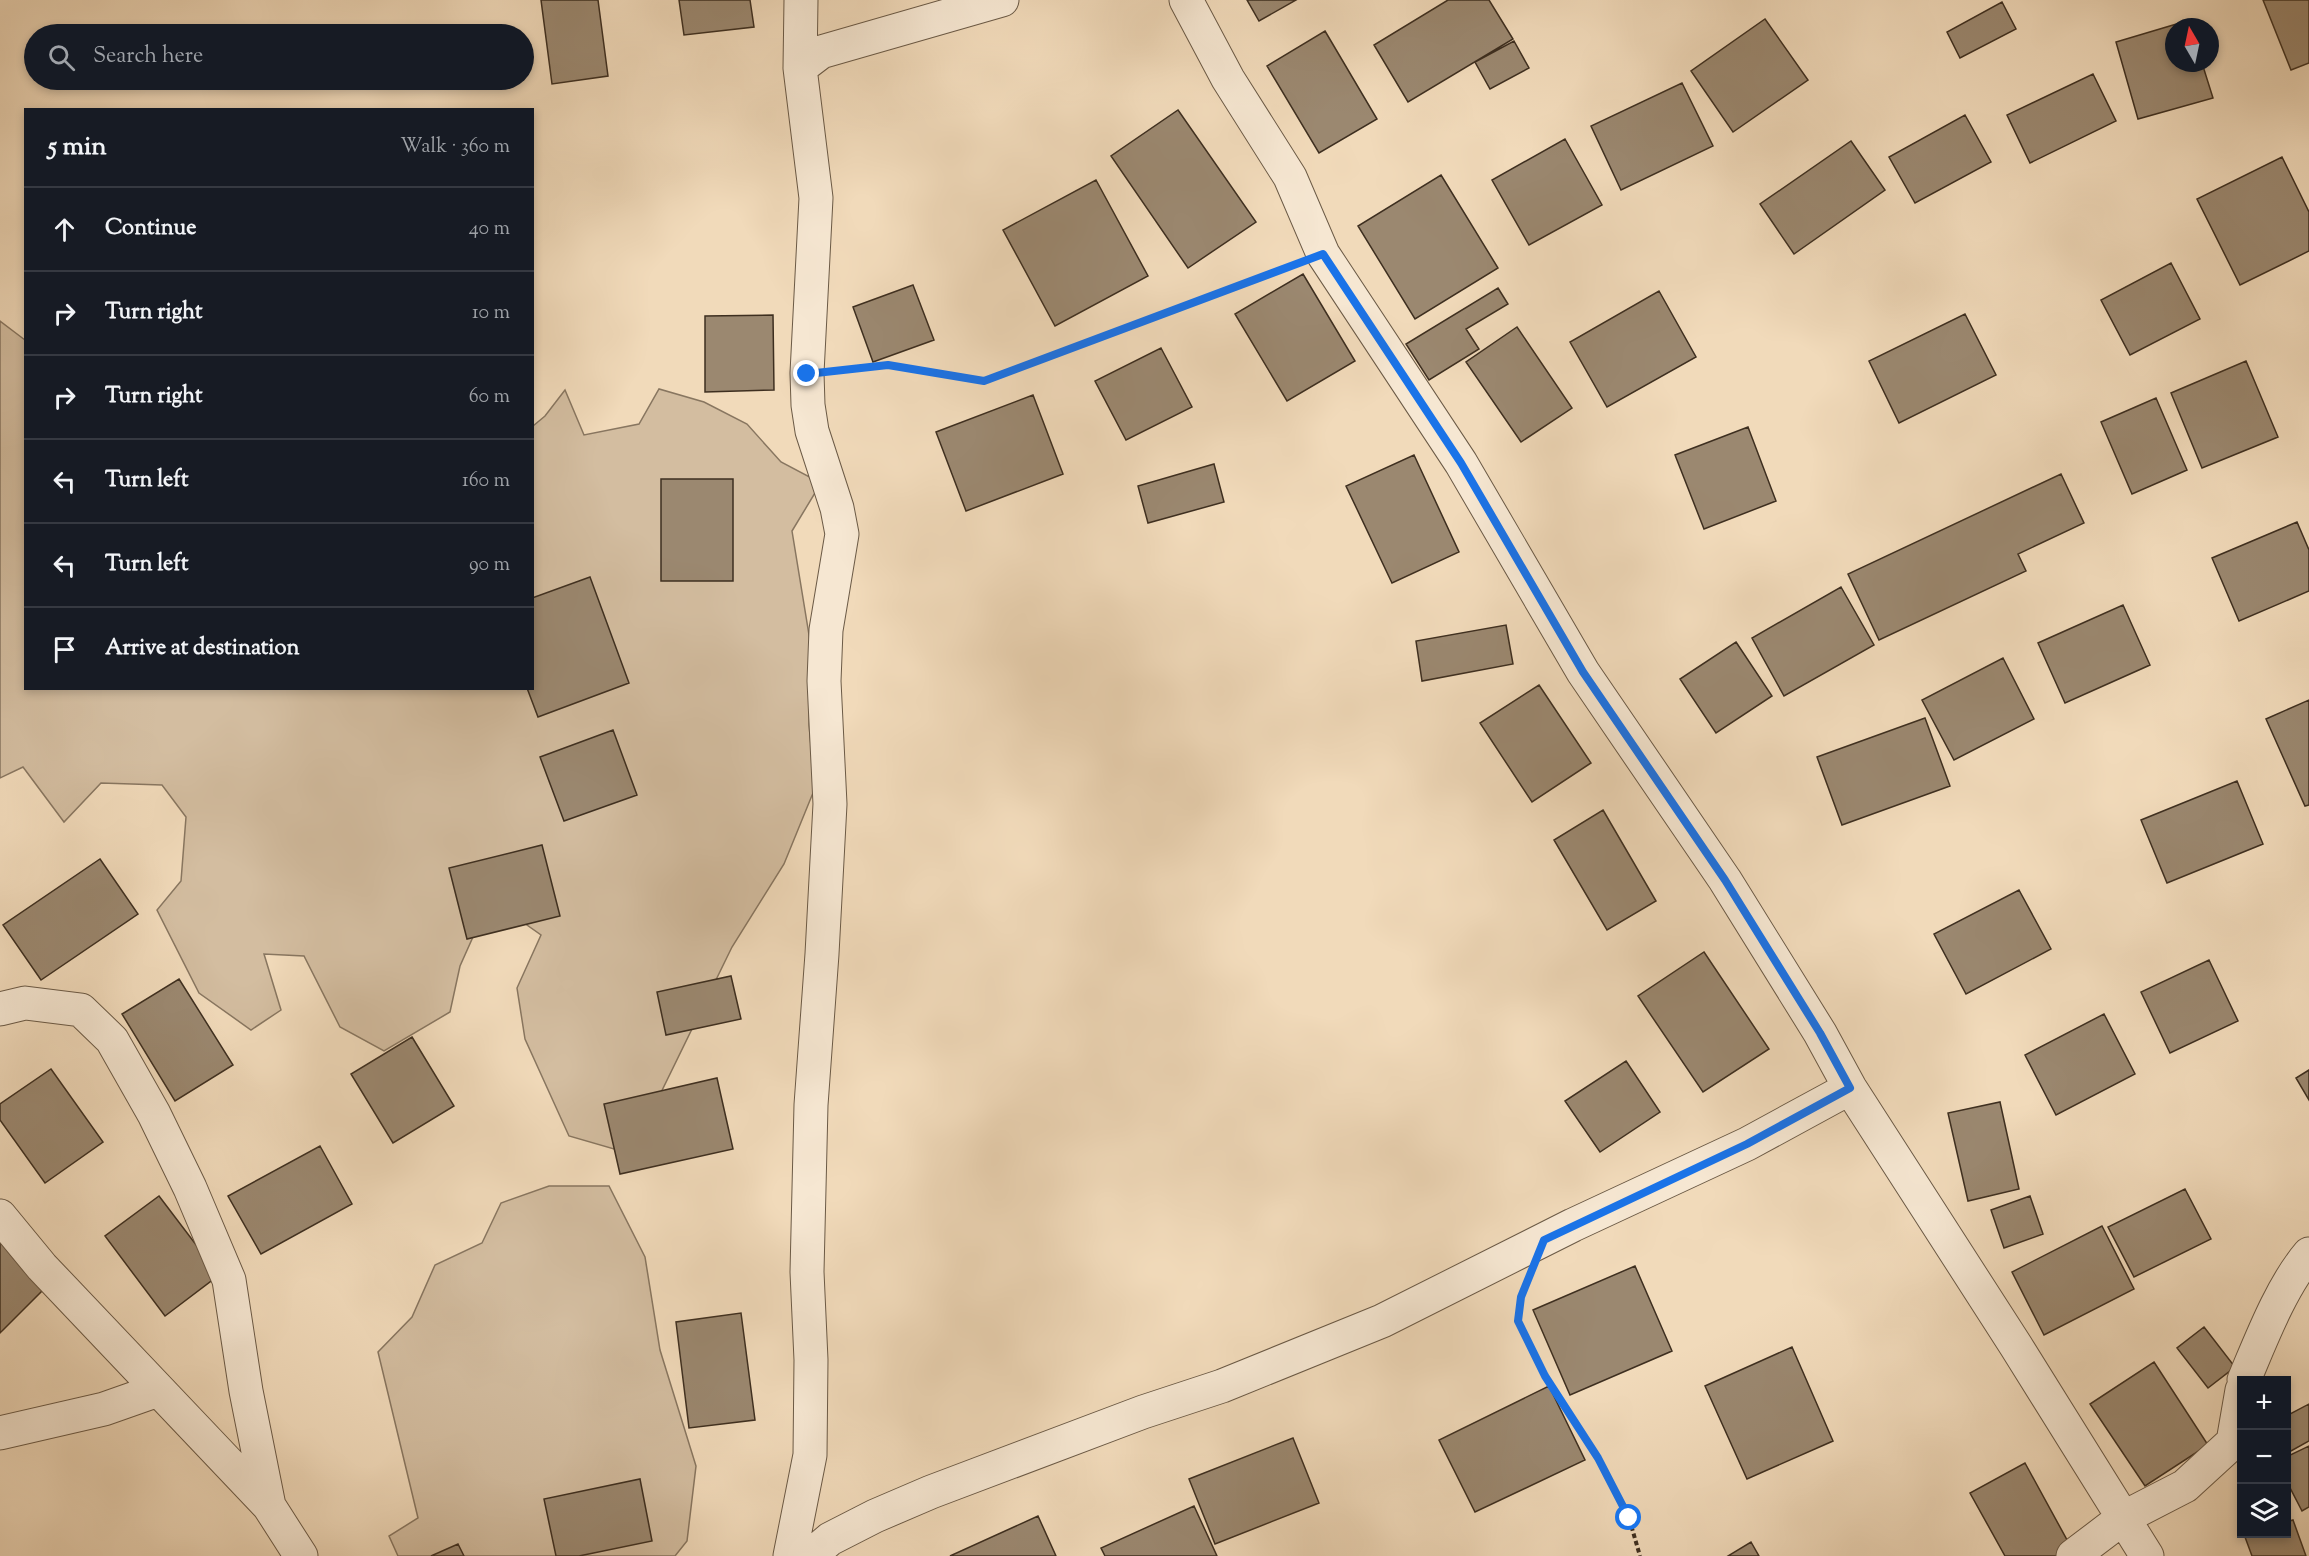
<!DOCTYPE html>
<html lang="en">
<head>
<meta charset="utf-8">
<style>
  body { margin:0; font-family:"Sorts Mill Goudy",serif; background:#242831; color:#f1f3f6 }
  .controls { position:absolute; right:18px; bottom:18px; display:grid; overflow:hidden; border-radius:0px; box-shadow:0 3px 9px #0003 }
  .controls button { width:54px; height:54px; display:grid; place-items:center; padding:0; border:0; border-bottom:2px solid #363941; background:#171b24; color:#f1f3f6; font:30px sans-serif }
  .compass { position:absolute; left:2165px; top:18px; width:54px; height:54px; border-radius:50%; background:#171b24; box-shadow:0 3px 9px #0003; rotate:351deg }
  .stop { position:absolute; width:18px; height:18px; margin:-14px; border:4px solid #1a73e8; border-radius:50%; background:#fff }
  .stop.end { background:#1a73e8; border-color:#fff; box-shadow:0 2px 6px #0008 }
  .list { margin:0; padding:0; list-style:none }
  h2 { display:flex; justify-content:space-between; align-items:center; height:78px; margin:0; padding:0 24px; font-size:26px }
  h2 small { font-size:20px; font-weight:400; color:#9ea1a6 }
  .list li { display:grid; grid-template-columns:39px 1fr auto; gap:18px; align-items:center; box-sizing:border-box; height:84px; padding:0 24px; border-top:2px solid #363941 }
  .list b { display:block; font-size:22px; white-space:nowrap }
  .list em { font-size:20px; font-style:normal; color:#9ea1a6 }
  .icon { flex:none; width:33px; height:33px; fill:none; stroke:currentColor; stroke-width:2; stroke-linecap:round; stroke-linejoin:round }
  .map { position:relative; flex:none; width:2309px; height:1556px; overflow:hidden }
  .search { position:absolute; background:#171b24; box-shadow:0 3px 9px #0003; left:24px; top:24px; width:510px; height:66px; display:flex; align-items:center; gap:15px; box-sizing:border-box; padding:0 21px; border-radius:33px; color:#9ea1a6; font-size:22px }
  .panel { position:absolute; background:#171b24; box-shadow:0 3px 9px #0003; left:24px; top:108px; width:510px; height:582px; border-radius:0px }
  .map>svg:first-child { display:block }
  .green { fill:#d3bda0; stroke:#887660; stroke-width:1.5 }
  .building { fill:#9b8870; stroke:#3e2f20; stroke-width:1.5 }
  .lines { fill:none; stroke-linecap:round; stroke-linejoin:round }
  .minor-casing { stroke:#6b5a46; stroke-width:35 }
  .path { stroke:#3e2f20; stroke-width:4; stroke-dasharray:4.5 3; stroke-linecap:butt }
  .minor { stroke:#f6e7d2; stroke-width:33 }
  .route { stroke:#1a73e8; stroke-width:8 }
</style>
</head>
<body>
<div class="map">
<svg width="2309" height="1556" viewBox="0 0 2309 1556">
  <rect width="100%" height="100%" fill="#f1daba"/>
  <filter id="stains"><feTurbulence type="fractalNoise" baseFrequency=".00333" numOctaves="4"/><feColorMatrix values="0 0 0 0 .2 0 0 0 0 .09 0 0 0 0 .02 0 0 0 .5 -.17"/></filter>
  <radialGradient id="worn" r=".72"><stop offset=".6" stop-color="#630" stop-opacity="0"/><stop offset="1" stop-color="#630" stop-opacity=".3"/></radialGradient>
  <path class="green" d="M0,321L25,340L26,688H532L533,426L545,416L565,390L584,435L639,424L659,389L704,402L747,424L781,462L821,483L792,531L811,647L809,725L815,788L784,864L732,947L649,1117L614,1149L569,1136L525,1039L517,988L541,935L490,899L460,966L450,1012L384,1051L340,1027L304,956L264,954L281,1010L251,1030L199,993L157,910L181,881L186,817L162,785L101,783L64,822L23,767L0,778Z
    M549,1186H609L645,1257L660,1350L696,1466L687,1541L675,1556H398L389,1536L418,1518L378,1352L412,1317L435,1265L482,1243L501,1203Z"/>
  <path class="building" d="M541,0H598L608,76L552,84Z
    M679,0H750L754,27L684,35Z
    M1247,0H1296L1259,21Z
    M1448,0H1489L1513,39L1408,102L1374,45Z
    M2263,0H2309V63L2291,70Z
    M2002,2L2016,29L1960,58L1947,32Z
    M1765,19L1808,80L1733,132L1691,71Z
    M2190,20L2192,27H2174V63H2202L2213,98L2138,119L2116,42Z
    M1325,31L1377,119L1319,153L1267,66Z
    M1514,41L1529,68L1490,89L1475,62Z
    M2093,74L2116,121L2030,163L2007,115Z
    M1682,83L1713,146L1621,190L1591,126Z
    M1178,110L1256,222L1188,268L1111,156Z
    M1965,115L1991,162L1915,203L1889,157Z
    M1565,139L1602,205L1529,245L1492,180Z
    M1851,141L1885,190L1794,254L1760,204Z
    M2282,157L2309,212V251L2240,285L2197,199Z
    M1441,175L1498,268L1415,319L1358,226Z
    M1096,180L1148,276L1055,326L1003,230Z
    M2171,263L2200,319L2130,355L2101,300Z
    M1303,274L1355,361L1287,401L1235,314Z
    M913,285L934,340L873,362L853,307Z
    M1498,288L1508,304L1466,329L1479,349L1429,380L1406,344Z
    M1659,291L1696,357L1607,407L1570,342Z
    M1965,314L1996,375L1899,423L1869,361Z
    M773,315L774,390L705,392V316Z
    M1517,327L1572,408L1521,442L1466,362Z
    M1161,348L1192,407L1126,440L1095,381Z
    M2246,361L2278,437L2202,468L2171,393Z
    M1033,395L1063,474L966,511L936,432Z
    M2156,398L2187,470L2132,494L2101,422Z
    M1748,427L1776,501L1704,529L1675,455Z
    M1414,455L1459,552L1392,583L1346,486Z
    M1214,464L1224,502L1148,523L1138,486Z
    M2061,474L2084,523L2018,554L2026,571L1879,640L1848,574Z
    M661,479H733V581H661Z
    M2297,522L2309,550V591L2239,621L2212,558Z
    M590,577L629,683L538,717L527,688H532V598Z
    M1841,587L1874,645L1784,696L1752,638Z
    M2123,605L2150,665L2065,703L2038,643Z
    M1506,625L1513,664L1422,681L1416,641Z
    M1736,642L1772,696L1716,733L1680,679Z
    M2003,658L2034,719L1954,760L1922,700Z
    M1539,685L1591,763L1532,802L1480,723Z
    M2309,700V805L2305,806L2266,719Z
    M1925,718L1950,786L1842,825L1817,757Z
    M613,730L637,795L564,821L540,757Z
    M2237,781L2263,844L2167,883L2141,820Z
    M1603,810L1656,901L1607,930L1554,840Z
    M542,845L560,916L467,939L449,868Z
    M100,859L138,914L41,980L3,925Z
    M2019,890L2051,949L1966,994L1934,934Z
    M1704,952L1769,1049L1703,1092L1638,996Z
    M2209,960L2238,1021L2170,1053L2141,992Z
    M731,976L741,1019L666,1035L657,992Z
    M179,979L233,1065L175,1101L122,1014Z
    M2104,1014L2135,1074L2056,1115L2025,1055Z
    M412,1037L454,1106L393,1143L351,1074Z
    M1626,1061L1660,1112L1600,1152L1565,1101Z
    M51,1069L103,1142L45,1183L0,1120V1104Z
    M2309,1070V1100L2296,1078Z
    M717,1078L733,1149L620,1174L604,1104Z
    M2000,1102L2019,1189L1968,1201L1948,1113Z
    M320,1146L352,1204L261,1254L228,1196Z
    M2185,1189L2211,1239L2134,1277L2108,1227Z
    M159,1196L219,1275L165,1316L105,1236Z
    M2030,1196L2043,1234L2004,1248L1991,1210Z
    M2102,1226L2134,1289L2044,1335L2012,1272Z
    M0,1239L47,1286L0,1333Z
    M1635,1266L1672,1351L1570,1395L1533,1310Z
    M741,1313L755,1420L689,1428L676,1322Z
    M2204,1327L2235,1367L2208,1388L2177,1348Z
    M1792,1347L1833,1441L1747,1479L1705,1386Z
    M2154,1362L2208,1445L2145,1486L2090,1404Z
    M1549,1386L1585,1460L1475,1512L1439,1440Z
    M2309,1404V1441L2291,1451L2286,1442V1416Z
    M1293,1438L1319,1503L1215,1544L1189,1479Z
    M2309,1446V1507L2302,1511L2286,1480V1457Z
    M2025,1463L2072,1549L2060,1556H2005L1970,1493Z
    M640,1479L652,1541L579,1556H556L544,1499Z
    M1194,1506L1217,1556H1105L1101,1548Z
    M1038,1516L1056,1556H950Z
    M2293,1520L2306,1556H2252L2245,1537L2254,1534H2286V1522Z
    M1751,1542L1759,1556H1728Z
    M458,1544L464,1556H431Z"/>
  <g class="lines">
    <defs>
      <path id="minor" d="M1186,0L1228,79L1290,177L1323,254L1461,463L1583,672L1725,880L1820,1033L1850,1088L2016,1346L2147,1556
        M800,68L801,0
        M0,1009L25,1003L81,1010L112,1040L154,1114L190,1188L229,1280L246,1391L269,1506
        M0,1216L42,1267L269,1506L301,1556
        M2244,1380C2261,1340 2281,1287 2309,1254
        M0,1433L104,1409L158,1390
        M790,1556L810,1455L811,1360L807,1272L811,1105L822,954L830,804L824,681L826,630L842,534L837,508L812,431L808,405L807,373L816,198L800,68L821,52L1002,0
        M810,1556L830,1539L875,1516L931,1492L1143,1412L1222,1386L1382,1321L1573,1225L1747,1144L1850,1088
        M2073,1556L2123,1518L2185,1486L2233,1442L2242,1390"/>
    </defs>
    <use href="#minor" class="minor-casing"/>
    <path class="path" d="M843,370L888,365L984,381L1288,267
      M1522,1294L1518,1321L1545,1375L1598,1458L1629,1518L1640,1556"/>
    <use href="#minor" class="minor"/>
  </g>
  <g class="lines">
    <path class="route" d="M807,374L888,365L984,381L1323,254L1461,463L1583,672L1725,880L1820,1033L1850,1088L1747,1144L1544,1240L1521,1297L1518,1321L1545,1376L1598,1458L1629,1518"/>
  </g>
  <rect width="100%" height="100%" filter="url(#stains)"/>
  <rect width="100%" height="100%" fill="url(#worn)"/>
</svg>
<div class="controls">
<button>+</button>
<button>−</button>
<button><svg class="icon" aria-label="layers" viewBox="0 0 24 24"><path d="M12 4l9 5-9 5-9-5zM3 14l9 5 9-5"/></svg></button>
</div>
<svg class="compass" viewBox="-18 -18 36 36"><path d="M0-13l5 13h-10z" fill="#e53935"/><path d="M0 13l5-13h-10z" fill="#9ea1a6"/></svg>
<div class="stop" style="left:1629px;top:1518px"></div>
<div class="stop end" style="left:807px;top:374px"></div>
<div class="search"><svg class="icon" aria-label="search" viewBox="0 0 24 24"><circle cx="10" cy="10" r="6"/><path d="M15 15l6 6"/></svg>Search here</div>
<section class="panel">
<h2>5 min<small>Walk · 360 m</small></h2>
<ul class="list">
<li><svg class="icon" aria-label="ahead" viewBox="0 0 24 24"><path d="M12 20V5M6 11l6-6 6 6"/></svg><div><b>Continue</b></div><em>40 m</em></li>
<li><svg class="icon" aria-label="right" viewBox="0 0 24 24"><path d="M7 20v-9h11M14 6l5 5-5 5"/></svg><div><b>Turn right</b></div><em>10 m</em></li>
<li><svg class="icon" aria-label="right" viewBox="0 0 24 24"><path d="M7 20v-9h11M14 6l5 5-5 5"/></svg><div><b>Turn right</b></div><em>60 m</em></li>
<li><svg class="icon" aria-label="left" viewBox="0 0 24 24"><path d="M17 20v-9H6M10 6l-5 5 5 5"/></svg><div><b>Turn left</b></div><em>160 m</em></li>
<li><svg class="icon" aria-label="left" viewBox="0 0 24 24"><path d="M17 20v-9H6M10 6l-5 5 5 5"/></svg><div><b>Turn left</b></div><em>90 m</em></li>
<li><svg class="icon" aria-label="arrive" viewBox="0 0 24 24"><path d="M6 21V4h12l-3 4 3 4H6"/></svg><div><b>Arrive at destination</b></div></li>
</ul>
</section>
</div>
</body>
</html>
